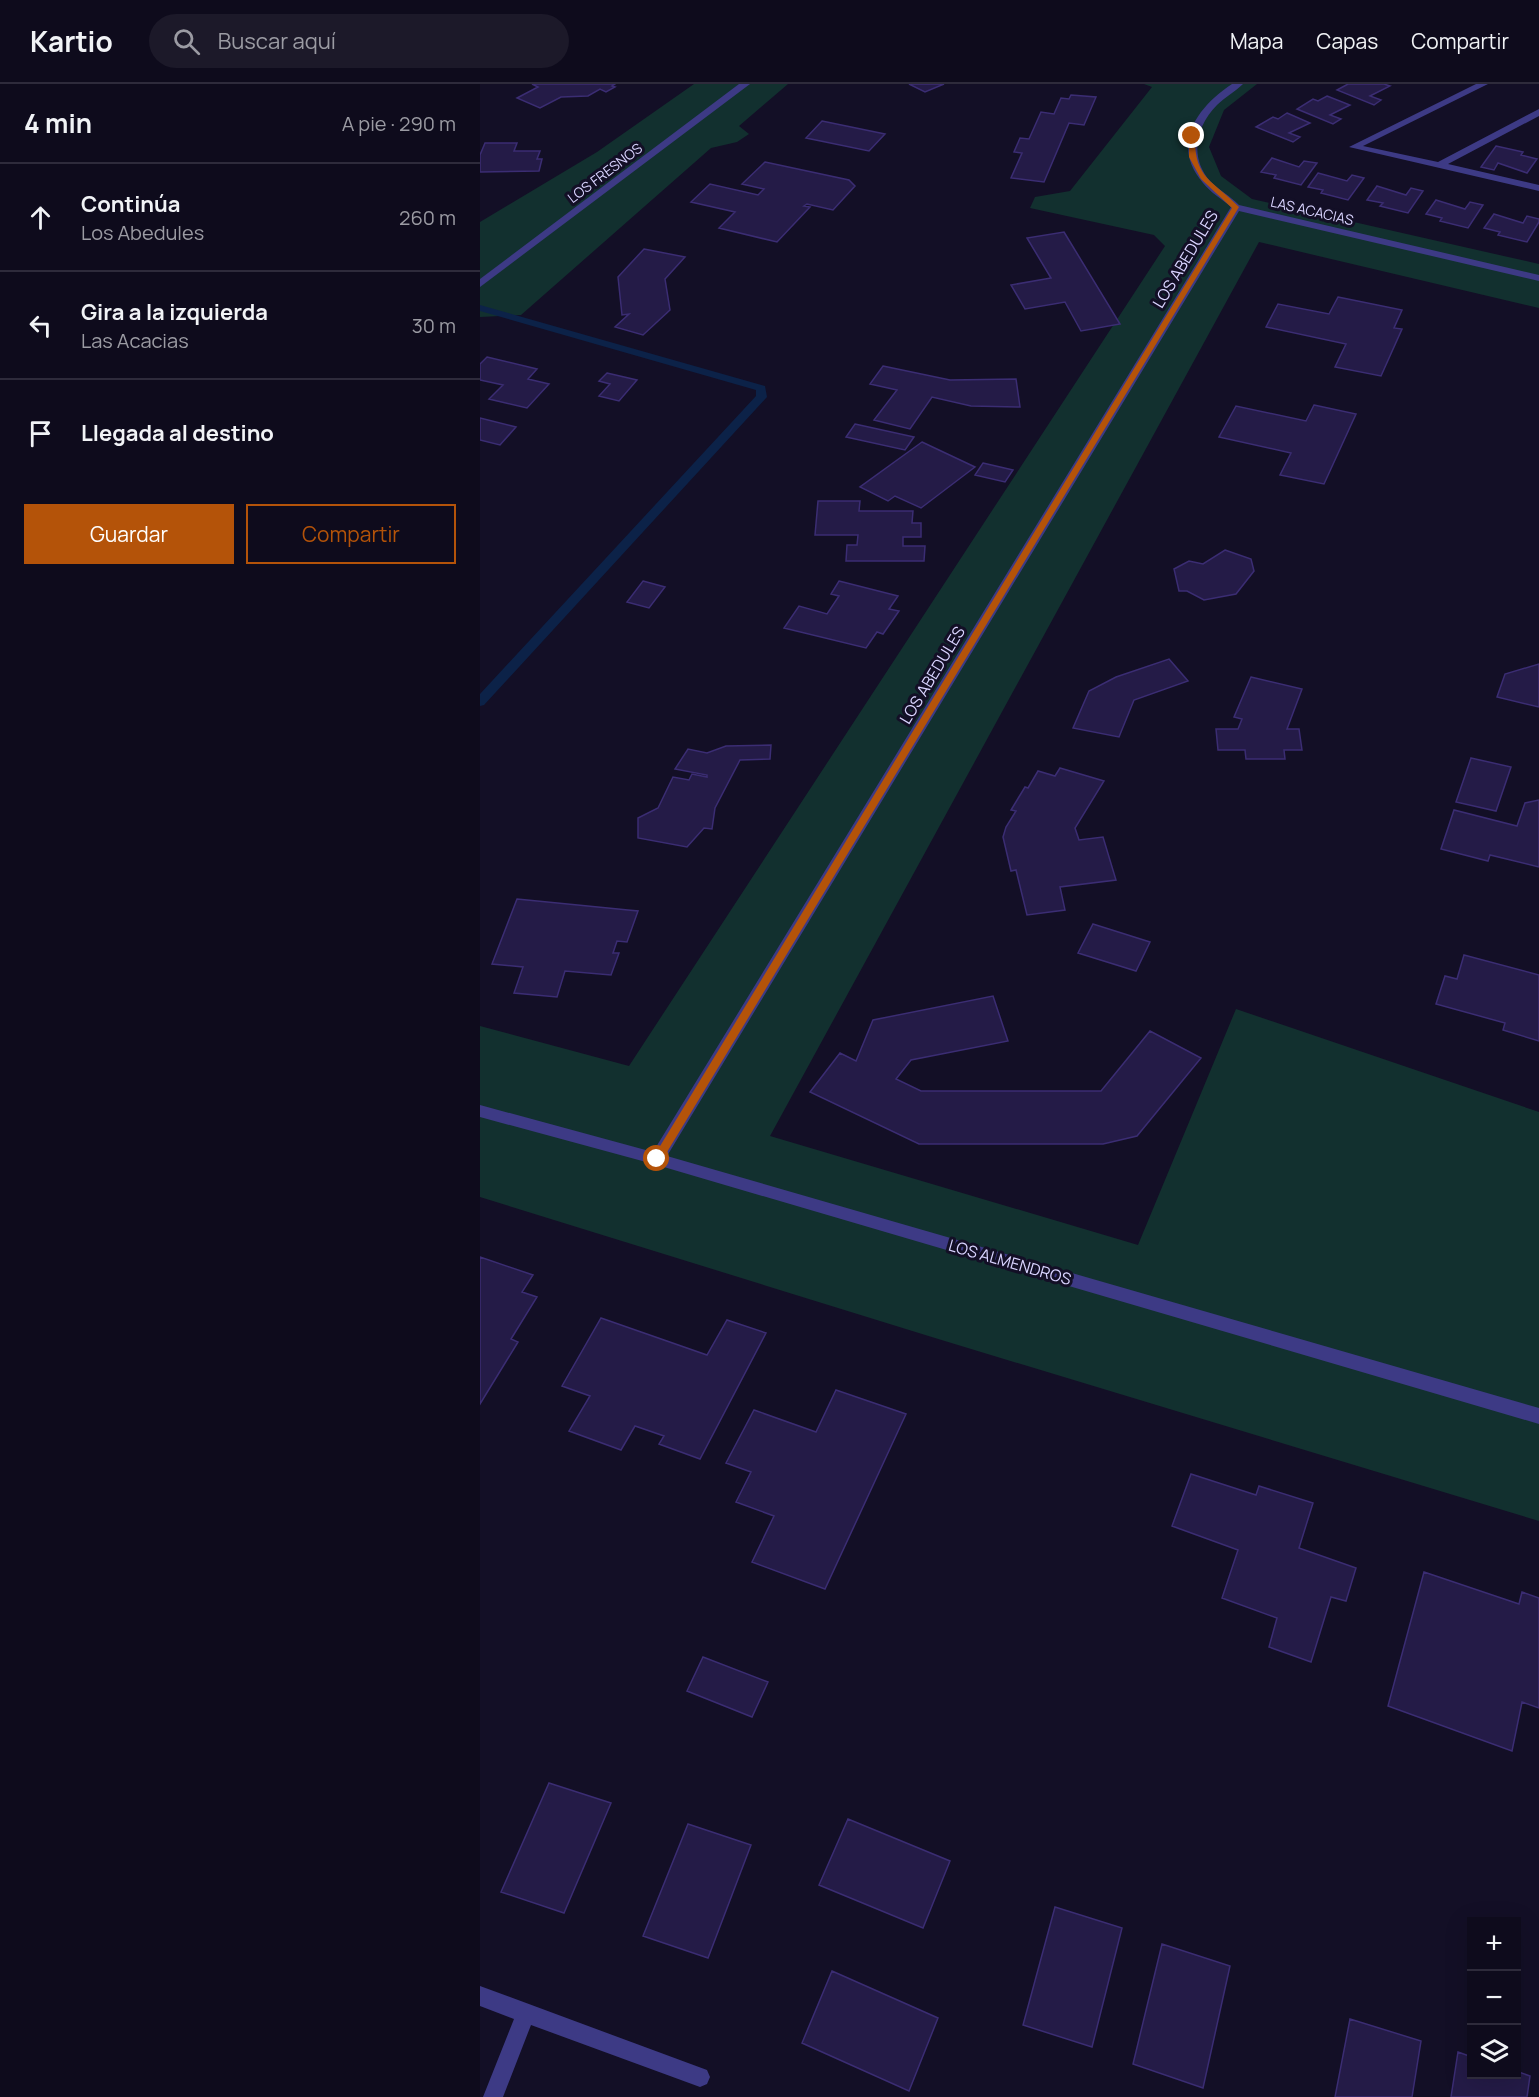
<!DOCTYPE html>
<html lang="es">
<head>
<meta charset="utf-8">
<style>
  body { margin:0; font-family:Manrope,sans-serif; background:#1c1929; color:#f1f3f6 }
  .controls { position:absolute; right:18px; bottom:18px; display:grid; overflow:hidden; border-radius:0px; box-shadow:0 6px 24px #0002 }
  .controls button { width:54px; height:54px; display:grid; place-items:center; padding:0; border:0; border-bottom:2px solid #2e2b3b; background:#0e0b1c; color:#f1f3f6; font:30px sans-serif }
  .stop { position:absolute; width:18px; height:18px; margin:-14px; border:4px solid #b45309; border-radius:50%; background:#fff }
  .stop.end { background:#b45309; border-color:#fff; box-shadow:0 2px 6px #0008 }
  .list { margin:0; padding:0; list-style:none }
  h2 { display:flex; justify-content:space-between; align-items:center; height:78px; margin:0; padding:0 24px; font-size:26px }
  h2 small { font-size:20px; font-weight:400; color:#9b9ba3 }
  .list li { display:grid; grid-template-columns:39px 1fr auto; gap:18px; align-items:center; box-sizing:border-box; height:108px; padding:0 24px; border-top:2px solid #2e2b3b }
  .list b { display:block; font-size:22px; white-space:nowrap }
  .list p { margin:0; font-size:20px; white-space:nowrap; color:#9b9ba3 }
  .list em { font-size:20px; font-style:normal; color:#9b9ba3 }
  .actions { display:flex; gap:12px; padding:18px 24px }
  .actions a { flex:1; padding:14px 0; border:2px solid #b45309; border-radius:0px; text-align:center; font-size:21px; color:#b45309 }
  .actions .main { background:#b45309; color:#fff }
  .icon { flex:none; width:33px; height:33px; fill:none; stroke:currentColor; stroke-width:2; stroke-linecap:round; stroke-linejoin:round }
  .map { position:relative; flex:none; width:1059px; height:2013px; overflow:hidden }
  header { display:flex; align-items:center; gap:36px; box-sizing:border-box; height:84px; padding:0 30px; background:#0e0b1c; border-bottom:2px solid #2e2b3b }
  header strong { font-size:28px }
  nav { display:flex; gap:33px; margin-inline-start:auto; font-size:21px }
  .search { width:420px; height:54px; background:#1c1929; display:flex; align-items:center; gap:15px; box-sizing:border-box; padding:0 21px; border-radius:33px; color:#9b9ba3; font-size:22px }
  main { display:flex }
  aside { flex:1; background:#0e0b1c }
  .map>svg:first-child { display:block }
  .green { fill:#12302f }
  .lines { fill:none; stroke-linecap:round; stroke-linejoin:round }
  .stream { fill:#0c2248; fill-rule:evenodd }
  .building { fill:#241b47; stroke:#3b2d73; stroke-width:1.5 }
  .street { fill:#3d3a85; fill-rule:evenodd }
  .route { fill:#b45309 }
  .labels { text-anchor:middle; stroke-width:6; stroke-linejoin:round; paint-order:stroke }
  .far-street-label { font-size:14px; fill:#d9d4ff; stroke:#130f26 }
  .street-label { font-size:16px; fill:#d9d4ff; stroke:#130f26 }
</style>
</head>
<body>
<header>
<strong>Kartio</strong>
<div class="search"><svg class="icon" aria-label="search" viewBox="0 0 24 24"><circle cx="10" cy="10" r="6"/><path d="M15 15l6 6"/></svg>Buscar aquí</div>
<nav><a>Mapa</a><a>Capas</a><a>Compartir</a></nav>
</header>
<main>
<aside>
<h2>4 min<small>A pie · 290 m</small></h2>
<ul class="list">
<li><svg class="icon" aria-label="ahead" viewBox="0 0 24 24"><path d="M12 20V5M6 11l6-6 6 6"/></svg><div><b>Continúa</b><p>Los Abedules</p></div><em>260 m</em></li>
<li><svg class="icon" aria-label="left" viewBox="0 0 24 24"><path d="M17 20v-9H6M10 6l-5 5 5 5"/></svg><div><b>Gira a la izquierda</b><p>Las Acacias</p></div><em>30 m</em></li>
<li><svg class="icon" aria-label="arrive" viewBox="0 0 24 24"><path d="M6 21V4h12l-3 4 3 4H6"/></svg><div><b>Llegada al destino</b></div></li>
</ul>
<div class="actions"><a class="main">Guardar</a><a>Compartir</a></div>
</aside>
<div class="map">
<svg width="1059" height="2013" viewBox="0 0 1059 2013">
  <rect width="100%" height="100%" fill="#130f26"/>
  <path class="green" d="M214,0H308L259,42L269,50L257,58L231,64L41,231L0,233V138L117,68Z
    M664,0H777L744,26L729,63L741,92L772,115L1059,180V224L779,158L290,1052L658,1161L756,925L1059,1028V1437L455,1254L0,1113V942L149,982L685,162L674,151L550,124L555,113L590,107L672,3Z"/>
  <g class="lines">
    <path class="stream" d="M0,221L285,302L287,313L4,621L0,622V610L276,312V306L0,227Z"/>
  </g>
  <path class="building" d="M52,0H135L132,2L135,3L126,8L120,5L108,12L81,13L60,24L37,14L58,3Z
    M429,0H464L445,8Z
    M868,0H904L910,2L890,12L901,16L894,21L857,6Z
    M591,11L616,13L604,41L589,39L564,98L531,94L542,69L534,68L540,54L549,55L561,28L574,30L581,14L589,15Z
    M847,12L870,21L850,31L861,35L853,40L817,25L833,15L838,17Z
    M807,29L830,39L809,49L820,53L813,58L776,43L793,33L798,35Z
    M342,37L405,50L389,67L326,54Z
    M5,59H37L34,67H60L57,75H62L59,87L0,88V71Z
    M1016,62L1043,68L1041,71L1057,75L1047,89L1018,79L1014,86L1001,83Z
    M792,74L819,83L824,77L837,79L821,101L794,94L796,91L781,88Z
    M285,78L369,96L375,102L353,126L327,120L324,122L330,123L297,158L239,144L255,128L211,118L230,100L278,111L284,105L262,100Z
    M838,89L867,97L872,91L884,94L868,116L841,109L843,106L828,103Z
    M897,102L926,111L931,104L943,107L928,129L900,122L903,119L887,116Z
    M956,116L985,125L990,118L1003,121L988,144L960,137L962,134L946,130Z
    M1014,130L1043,139L1047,132L1059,135V138L1047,158L1018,151L1020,148L1004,144Z
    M584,148L640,240L601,247L585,218L545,225L531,201L571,194L547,154Z
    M164,165L205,173L185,195L190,226L163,251L135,243L149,230L142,231L138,193Z
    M858,213L922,226L914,244L922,245L901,292L855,283L866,260L786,243L798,220L849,230Z
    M7,273L57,285L48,295L69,300L47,324L9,315L23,301L0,296V280Z
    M403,282L470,296L536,295L540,323L491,322L452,313L430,345L394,336L417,306L390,300Z
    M127,289L157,296L139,317L119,312L130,300L119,297Z
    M834,321L876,330L844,400L800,391L811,369L739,353L756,322L826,337Z
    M0,334L36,343L20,361L0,356Z
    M375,340L434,353L425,366L366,353Z
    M442,358L495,383L441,424L415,412L408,417L380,403Z
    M503,379L533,386L525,398L495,391Z
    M338,417H380L379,427H433L432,439H441V453H423V462H445L444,477H366L367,461H377L378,451H335Z
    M745,466L771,475L774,487L756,510L724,516L707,507H699L694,485L709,477L723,480Z
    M163,497L185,503L169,524L147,518Z
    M359,497L418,512L409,525L419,527L403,550L397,548L386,564L304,544L319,522L347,530L359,512L351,510Z
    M689,575L708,597L654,616L639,653L593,644L609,607L636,593Z
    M1059,580V623L1017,613L1025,590Z
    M771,593L822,605L807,645H819L822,666H804L805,675H766L765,666H738L736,645H758L762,635L754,633Z
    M291,661L290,675L260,676L235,724L232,745L224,744L207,763L158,754V734L178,724L193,693L209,696L212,690L227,693V691L195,685L208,665L227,669L246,662Z
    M991,674L1031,683L1016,727L976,718Z
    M580,684L624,697L595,744L599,756L623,753L636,796L580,803L585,826L547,831L536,786L531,787L523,753L526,743L536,727L531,726L545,703L548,704L558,687L575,692Z
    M1059,716V783L1010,771L1008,777L961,765L974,726L1037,742L1045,719Z
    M37,815L148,826L158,827L147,858L137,857L133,869H139L131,891L85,887L77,913L34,909L43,883L12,880Z
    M613,840L670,858L656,887L598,869Z
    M984,871L1059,891V957L1023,946L1025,939L956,920L965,892L977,895Z
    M513,912L528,957L431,976L416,995L441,1007H621L670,947L721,974L657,1052L623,1060H439L330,1008L360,969L376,977L393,936Z
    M0,1173L53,1191L42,1208L57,1213L31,1255L38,1258L0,1320Z
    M121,1234L227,1271L247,1236L286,1249L220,1375L179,1360L184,1352L155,1342L141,1366L89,1347L110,1312L82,1302Z
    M356,1306L426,1330L345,1505L272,1478L294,1432L256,1418L271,1388L246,1379L274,1326L336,1348Z
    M711,1390L776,1411L779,1402L833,1419L819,1464L876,1484L866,1517L851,1513L831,1578L789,1563L797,1534L742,1514L758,1466L692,1442Z
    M944,1488L1039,1520L1042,1508L1059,1514V1624L1042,1618L1032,1667L908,1622Z
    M223,1573L288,1598L272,1633L207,1607Z
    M69,1699L131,1719L84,1829L21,1808Z
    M368,1735L470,1777L443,1844L339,1801Z
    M208,1740L271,1761L228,1874L163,1852Z
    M575,1823L642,1844L612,1963L543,1941Z
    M682,1860L750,1882L723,2004L653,1980Z
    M352,1887L458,1934L429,2007L322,1959Z
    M870,1935L941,1957L932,2013H855Z
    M978,1968L992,1973V1990H1036V1987L1050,1992L1047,2013H971Z"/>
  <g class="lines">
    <path class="street" d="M259,0H270L0,203V195Z
      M752,0H763C755,8 745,13 737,21C716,42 709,73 730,97C739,106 750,112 759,121L1059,191V197L759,127L187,1072L1059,1324V1340L177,1081L0,1033V1021L173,1068L751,123C742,115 731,109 723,99C690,61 717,23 752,0Z
      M996,0H1008L883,62L958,78L1059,25V32L968,80L1059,101V107L869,63Z
      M0,1902L227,1986L230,1993L227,2000L220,2003L51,1941L23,2013H3L34,1935L0,1922Z"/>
  </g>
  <path class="route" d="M712,50L715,52C714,95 733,96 759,123L181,1078H174V1072L752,124L721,95L709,73V52Z"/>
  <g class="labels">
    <g class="far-street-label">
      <text transform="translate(125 89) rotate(-37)" y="5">LOS FRESNOS</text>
      <text transform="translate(832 127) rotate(13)" y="5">LAS ACACIAS</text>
    </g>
    <g class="street-label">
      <text transform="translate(705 175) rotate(-59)" y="6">LOS ABEDULES</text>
      <text transform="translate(452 591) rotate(-59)" y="6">LOS ABEDULES</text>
      <text transform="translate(530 1178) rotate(16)" y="6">LOS ALMENDROS</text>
    </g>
  </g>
</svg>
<div class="controls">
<button>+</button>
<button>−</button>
<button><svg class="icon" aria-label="layers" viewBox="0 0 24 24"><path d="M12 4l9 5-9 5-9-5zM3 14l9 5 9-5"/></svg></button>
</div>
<div class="stop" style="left:177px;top:1075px"></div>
<div class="stop end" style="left:712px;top:52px"></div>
</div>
</main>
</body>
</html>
